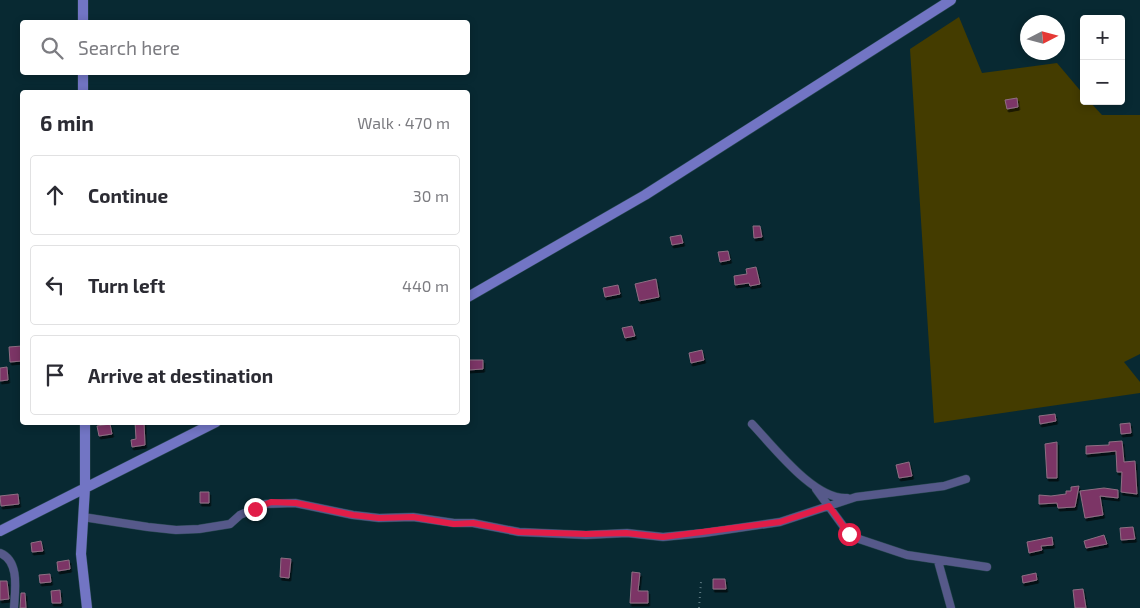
<!DOCTYPE html>
<html lang="en">
<head>
<meta charset="utf-8">
<style>
  body { margin:0; font-family:"Exo 2",sans-serif; background:#f7f7f7; color:#2b2b33 }
  .controls { position:absolute; right:15px; top:15px; display:grid; overflow:hidden; border-radius:5px; box-shadow:0 2px 8px #0003 }
  .controls button { width:45px; height:45px; display:grid; place-items:center; padding:0; border:0; border-bottom:1px solid #e1e1e2; background:#fff; color:#2b2b33; font:25px sans-serif }
  .compass { position:absolute; left:1020px; top:15px; width:45px; height:45px; border-radius:50%; background:#fff; box-shadow:0 2px 8px #0003; rotate:84deg }
  .stop { position:absolute; width:15px; height:15px; margin:-11px; border:4px solid #e11d48; border-radius:50%; background:#fff }
  .stop.end { background:#e11d48; border-color:#fff; box-shadow:0 1px 5px #0008 }
  .list { margin:0; padding:0; list-style:none }
  h2 { display:flex; justify-content:space-between; align-items:center; height:65px; margin:0; padding:0 20px; font-size:21px }
  h2 small { font-size:16px; font-weight:400; color:#7c7c81 }
  .list li { display:grid; grid-template-columns:32px 1fr auto; gap:15px; align-items:center; box-sizing:border-box; height:80px; margin:0 10px 10px; padding:0 10px; border:1px solid #e1e1e2; border-radius:5px }
  .list b { display:block; font-size:19px; white-space:nowrap }
  .list em { font-size:16px; font-style:normal; color:#7c7c81 }
  .icon { flex:none; width:28px; height:28px; fill:none; stroke:currentColor; stroke-width:2; stroke-linecap:round; stroke-linejoin:round }
  .map { position:relative; flex:none; width:1140px; height:608px; overflow:hidden }
  .search { position:absolute; background:#fff; box-shadow:0 2px 8px #0003; left:20px; top:20px; width:450px; height:55px; display:flex; align-items:center; gap:12px; box-sizing:border-box; padding:0 18px; border-radius:5px; color:#7c7c81; font-size:19px }
  .panel { position:absolute; background:#fff; box-shadow:0 2px 8px #0003; left:20px; top:90px; width:450px; height:335px; border-radius:5px }
  .map>svg:first-child { display:block }
  .green { fill:#443c00 }
  .building { fill:#7b3666; stroke:#8f6e83; filter:url(#shadow) }
  .lines { fill:none; stroke-linecap:round; stroke-linejoin:round }
  .street-casing { stroke:#284750; stroke-width:9 }
  .secondary-casing { stroke:#284750; stroke-width:11 }
  .path { stroke:#5b7880; stroke-width:2; stroke-dasharray:1 4; stroke-linecap:butt }
  .street { stroke:#56598a; stroke-width:8 }
  .secondary { stroke:#7275c4; stroke-width:10 }
  .route { stroke:#e11d48; stroke-width:6 }
</style>
</head>
<body>
<div class="map">
<svg width="1140" height="608" viewBox="0 0 1140 608">
  <defs>
    <filter id="shadow"><feDropShadow dx="1.5" dy="3" stdDeviation="0" flood-color="#0009"/></filter>
  </defs>
  <rect width="100%" height="100%" fill="#082932"/>
  <path class="green" d="M959,17L982,73L1057,63L1084,95V101H1089L1102,115H1140V354L1124,362L1140,382V393L934,423L910,49Z"/>
  <path class="building" d="M1017,98L1018,107L1007,109L1005,100Z
    M753,226H760L762,237L754,238Z
    M681,235L683,243L672,245L670,237Z
    M728,251L730,260L720,262L718,252Z
    M756,267L760,284L750,286L749,283L735,285L734,276L747,274L746,269Z
    M656,279L659,297L639,301L635,284Z
    M618,285L620,294L605,297L603,288Z
    M632,326L635,336L625,338L622,328Z
    M22,346V361L10,362L9,347Z
    M702,350L704,360L691,363L689,353Z
    M468,360H483V369L468,370Z
    M7,367L8,380L0,381V368Z
    M1055,414L1056,421L1040,424L1039,416Z
    M135,422H144L145,445L132,447L131,440L136,439Z
    M1130,423L1131,433L1121,434L1120,424Z
    M110,424L112,434L99,436L97,426Z
    M1122,441L1124,462L1135,461L1137,494L1121,492L1122,472H1117L1116,451L1086,454V446L1109,445V442Z
    M1057,442V478H1047L1045,444Z
    M909,462L912,476L899,478L896,465Z
    M1079,486L1075,507L1058,508L1057,503L1039,504V495L1051,496L1066,494V491H1071V487Z
    M1104,488L1118,490V498L1100,496L1103,515L1085,518L1080,491Z
    M200,492H209V503H200Z
    M18,494L19,504L1,506L0,496Z
    M1133,527L1135,539L1121,540L1120,528Z
    M1104,535L1107,544L1086,548L1084,541Z
    M1052,537L1053,545L1041,546L1042,550L1029,553L1027,542Z
    M41,541L43,551L32,552L31,543Z
    M281,558L291,559L289,578L280,577Z
    M69,560L70,569L58,571L57,562Z
    M632,572L640,573L638,591H648V603H630Z
    M1036,573L1037,580L1023,583L1022,576Z
    M50,574L51,582L40,583L39,575Z
    M713,579H725L726,589H713Z
    M0,581H7L9,599L0,600Z
    M1083,589L1086,608H1075L1073,590Z
    M60,590L61,603H52L51,591Z
    M21,593H25L26,608H20Z"/>
  <g class="lines">
    <defs>
      <path id="street" d="M752,424C774,447 814,500 847,498
        M816,489L849,534L859,539L907,555L987,567
        M83,517L148,527L176,530L199,529L230,524L240,515L265,504L295,503L353,515L379,518L413,517L454,523H473L519,532L586,535L627,533L663,537L704,533L780,522L856,497L944,486L966,479
        M0,553C20,561 15,590 14,608
        M938,561L951,608"/>
      <path id="secondary" d="M83,0V22
        M83,72V92
        M468,297L645,195L951,0
        M85,422V488L81,554L87,608
        M0,531L216,422"/>
    </defs>
    <use href="#street" class="street-casing"/>
    <use href="#secondary" class="secondary-casing"/>
    <path class="path" d="M699,608L701,582"/>
    <use href="#street" class="street"/>
    <use href="#secondary" class="secondary"/>
  </g>
  <g class="lines">
    <path class="route" d="M255,509L271,502L296,503L353,515L379,518L413,517L454,524L473,523L519,532L586,534L626,533L663,537L780,522L829,506L849,534"/>
  </g>
</svg>
<div class="controls">
<button>+</button>
<button>−</button>
</div>
<svg class="compass" viewBox="-18 -18 36 36"><path d="M0-13l5 13h-10z" fill="#e53935"/><path d="M0 13l5-13h-10z" fill="#7c7c81"/></svg>
<div class="stop" style="left:849px;top:534px"></div>
<div class="stop end" style="left:255px;top:509px"></div>
<div class="search"><svg class="icon" aria-label="search" viewBox="0 0 24 24"><circle cx="10" cy="10" r="6"/><path d="M15 15l6 6"/></svg>Search here</div>
<section class="panel">
<h2>6 min<small>Walk · 470 m</small></h2>
<ul class="list">
<li><svg class="icon" aria-label="ahead" viewBox="0 0 24 24"><path d="M12 20V5M6 11l6-6 6 6"/></svg><div><b>Continue</b></div><em>30 m</em></li>
<li><svg class="icon" aria-label="left" viewBox="0 0 24 24"><path d="M17 20v-9H6M10 6l-5 5 5 5"/></svg><div><b>Turn left</b></div><em>440 m</em></li>
<li><svg class="icon" aria-label="arrive" viewBox="0 0 24 24"><path d="M6 21V4h12l-3 4 3 4H6"/></svg><div><b>Arrive at destination</b></div></li>
</ul>
</section>
</div>
</body>
</html>
